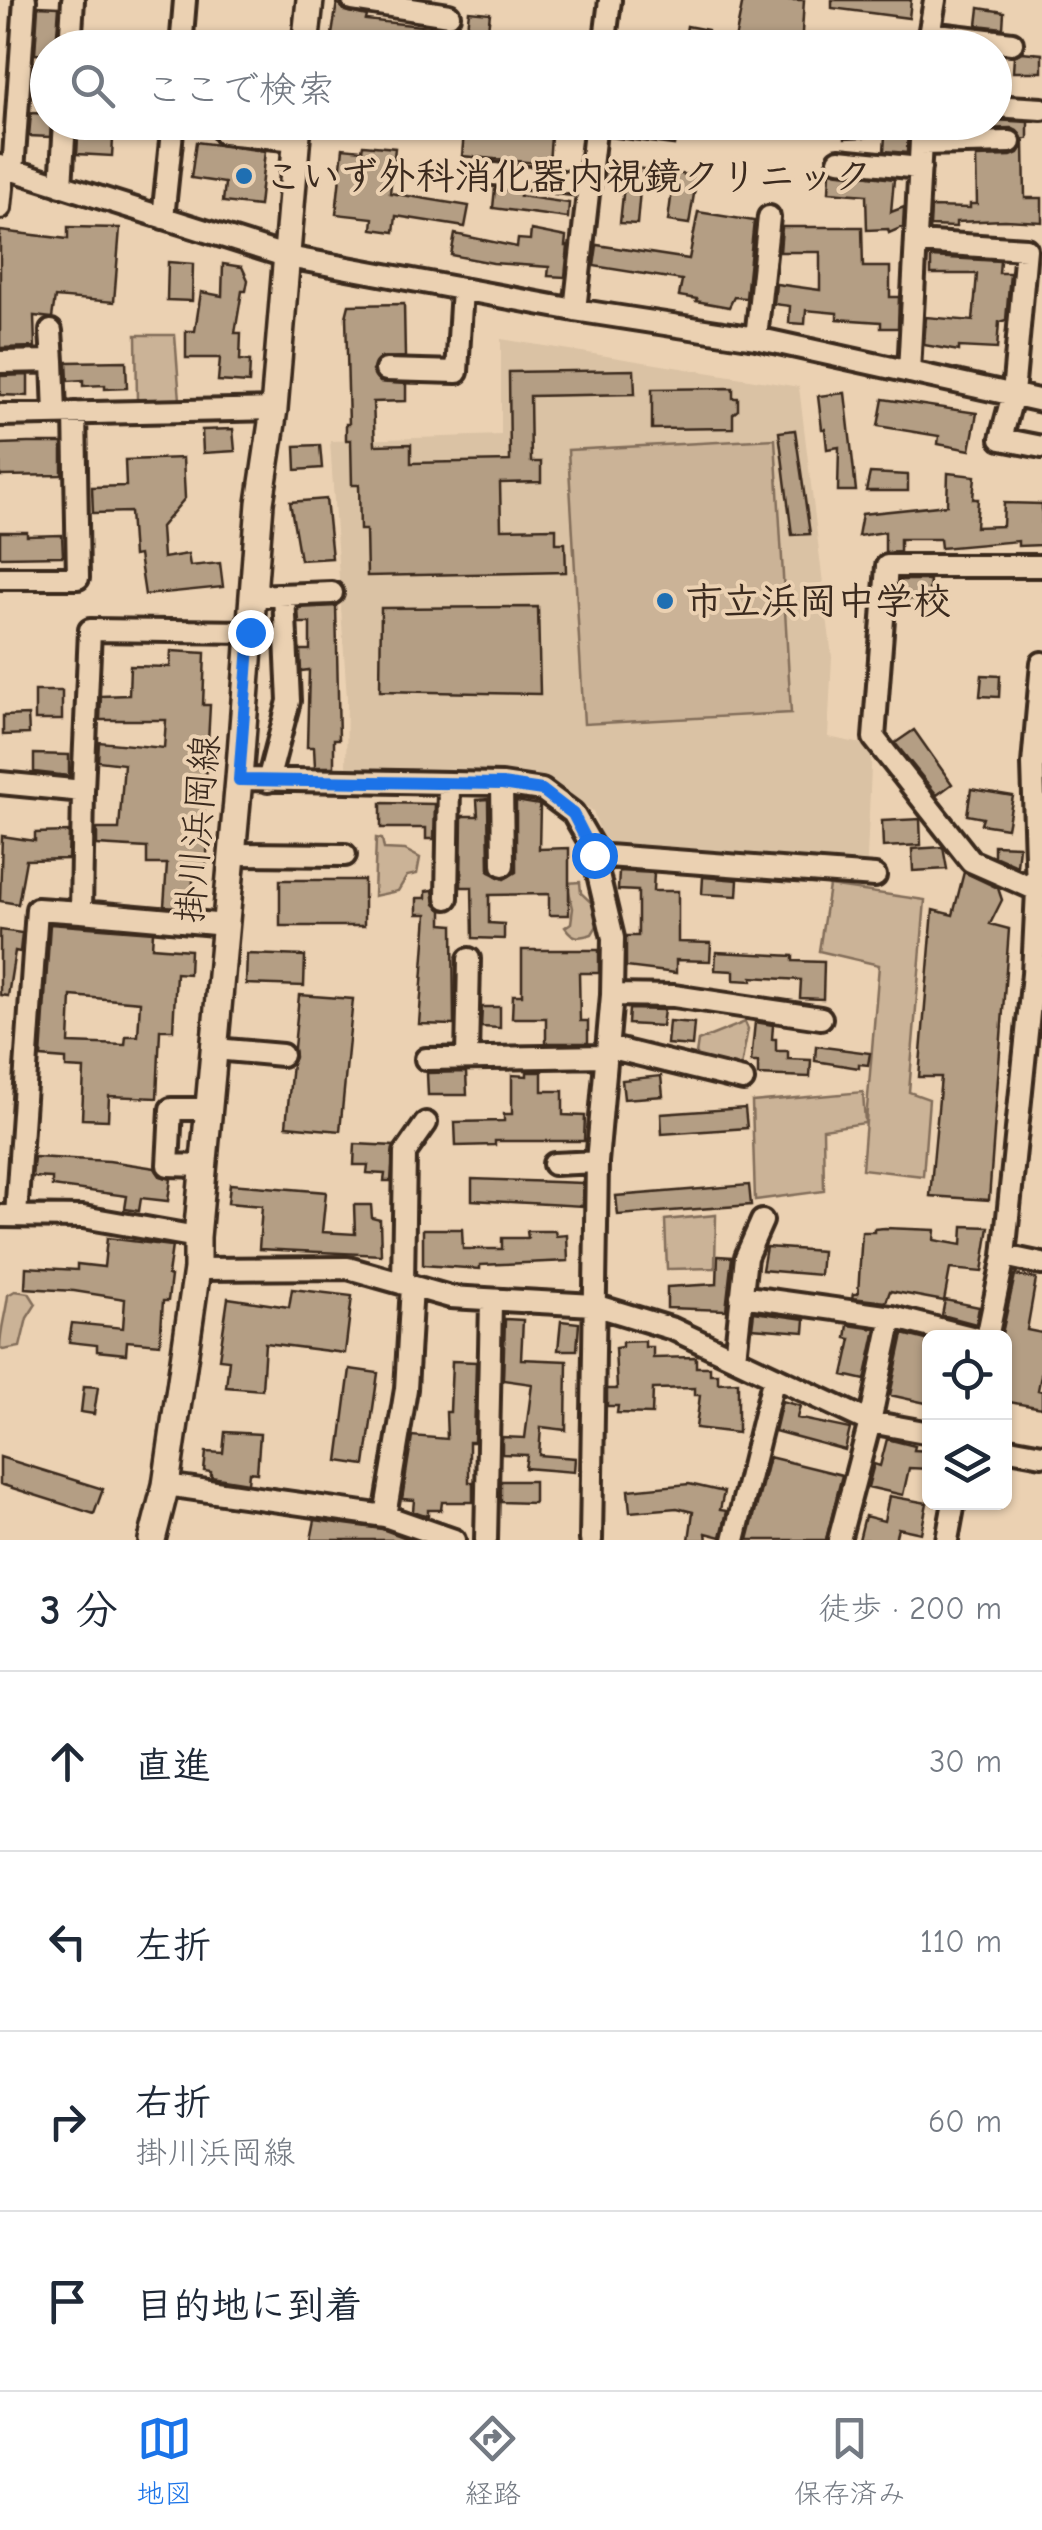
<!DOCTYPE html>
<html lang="ja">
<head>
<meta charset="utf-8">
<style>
  body { margin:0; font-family:"Comic Neue","Klee One",sans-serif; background:#f2f2f3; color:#1f2937 }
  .controls { position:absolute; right:30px; bottom:30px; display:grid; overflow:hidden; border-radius:15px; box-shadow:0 2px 8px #0004 }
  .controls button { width:90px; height:90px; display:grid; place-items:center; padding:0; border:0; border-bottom:2px solid #e0e1e3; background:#fff; color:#1f2937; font:50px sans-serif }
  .stop { position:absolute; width:30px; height:30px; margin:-22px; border:8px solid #1a73e8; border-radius:50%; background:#fff }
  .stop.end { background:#1a73e8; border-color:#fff; box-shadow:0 2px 10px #0008 }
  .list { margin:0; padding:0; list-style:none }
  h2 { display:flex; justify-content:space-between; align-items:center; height:130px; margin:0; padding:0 40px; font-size:42px }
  h2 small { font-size:32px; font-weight:400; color:#747a83 }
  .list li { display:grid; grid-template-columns:65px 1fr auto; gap:30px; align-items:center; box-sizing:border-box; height:180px; padding:0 40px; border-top:2px solid #e0e1e3 }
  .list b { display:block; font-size:38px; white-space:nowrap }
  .list p { margin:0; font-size:32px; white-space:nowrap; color:#747a83 }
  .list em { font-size:32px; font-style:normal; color:#747a83 }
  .icon { flex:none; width:55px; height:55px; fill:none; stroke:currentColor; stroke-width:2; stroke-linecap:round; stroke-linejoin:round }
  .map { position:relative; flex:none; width:1042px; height:1540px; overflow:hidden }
  .search { position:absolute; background:#fff; box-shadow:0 2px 8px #0004; left:30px; right:30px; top:30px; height:110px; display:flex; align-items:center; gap:25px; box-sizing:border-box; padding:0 35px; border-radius:55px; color:#747a83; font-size:38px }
  .sheet { height:850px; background:#fff }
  nav { display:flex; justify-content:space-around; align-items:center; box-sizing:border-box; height:140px; border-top:2px solid #e0e1e3; background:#fff; font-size:28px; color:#747a83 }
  nav a { display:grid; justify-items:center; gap:5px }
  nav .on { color:#1a73e8 }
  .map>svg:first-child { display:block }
  .built { fill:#dac2a4 }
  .green { fill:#cbb397; stroke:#836e5a; stroke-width:2.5 }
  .building { fill:#b49e84; stroke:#3b2a1e; stroke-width:2.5; fill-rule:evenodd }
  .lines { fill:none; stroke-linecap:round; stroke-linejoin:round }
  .minor-casing { stroke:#3b2a1e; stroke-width:28 }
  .major-casing { stroke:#3b2a1e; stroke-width:32 }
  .minor { stroke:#ebd1b2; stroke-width:20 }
  .major { stroke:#ebd1b2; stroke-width:25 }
  .route { stroke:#1a73e8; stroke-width:12 }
  .poi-dot { fill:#1f6fb2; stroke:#ebd1b2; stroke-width:4 }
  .labels { text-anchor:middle; stroke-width:8; stroke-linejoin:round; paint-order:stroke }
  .poi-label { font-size:38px; font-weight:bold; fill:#3b2a1e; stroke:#ebd1b2; text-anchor:start }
  .street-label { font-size:38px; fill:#3b2a1e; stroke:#ebd1b2 }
</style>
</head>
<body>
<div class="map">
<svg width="1042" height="1540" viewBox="0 0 1042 1540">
  <rect width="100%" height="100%" fill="#ebd1b2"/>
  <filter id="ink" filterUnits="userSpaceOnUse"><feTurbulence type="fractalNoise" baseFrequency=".01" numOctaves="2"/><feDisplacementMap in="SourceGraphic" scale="20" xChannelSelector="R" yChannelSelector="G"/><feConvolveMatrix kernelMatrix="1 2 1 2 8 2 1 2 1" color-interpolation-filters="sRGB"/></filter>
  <g filter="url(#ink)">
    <path class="built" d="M501,339L799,387L832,657L828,737L872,746L866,880L606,849L593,811L540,782L346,773L347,699L330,441L501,435Z"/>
    <path class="green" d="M136,335H175L180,400H137Z
      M775,439L791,713L584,724L568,450Z
      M376,838L382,839L384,849L405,850L420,858L417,874L407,876L398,891L374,896Z
      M580,882L581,893L596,907L598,924L592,934C579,938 573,939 565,927L571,923L573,908L567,883Z
      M829,886L925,900L909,1092L929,1099L923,1176L862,1169L879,965L819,951Z
      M745,1022L748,1029L741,1067L729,1070L695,1061L698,1041Z
      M863,1092L865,1123L823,1129L824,1191L755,1200L752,1102Z
      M716,1215L715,1268L667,1269L665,1220Z
      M15,1291L29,1293L36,1304L27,1318L20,1347L3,1350L0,1348C0,1329 6,1314 8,1295Z"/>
    <path class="building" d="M743,0H804L801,48H775L735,40Z
      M832,0H911L909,18L832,8Z
      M337,2L345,11L367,16L366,20L447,29L467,28L469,11L490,13L486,46L445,41V48H410L363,41L362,48H330Z
      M38,6L59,7L56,48H48V55L35,54Z
      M979,8L1004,12L1003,28L977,25Z
      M687,26L708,30L705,48L684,44Z
      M85,33L133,37L132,48H84Z
      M1022,52L1042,54V72H1013L1014,56Z
      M31,113L48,114V122H51L50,137L29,136Z
      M994,120L1028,122V138L1023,140L1017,131L1011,128L976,129L975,122H994Z
      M79,122H114L112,156L77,154Z
      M610,122L677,125L674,145L608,137Z
      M844,122H908L907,153L884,151L885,136L845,138Z
      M489,128L551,136L549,164L462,156L464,132L488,134Z
      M196,142L265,151L259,206L223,202L225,183L191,178Z
      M1024,143L1025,198H1042V222L1005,220L956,222V227L930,226L931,207L970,208V204H977L976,157L1011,156L1018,153Z
      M363,145L395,148L390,193L469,206L465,227L396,216L394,232L372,229L373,218L336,214L343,148L362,150Z
      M605,164L697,176L689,224L668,221L672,190L644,187V191L640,190L637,224L620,223L624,185L603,183Z
      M830,171L894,179L891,212L904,207L903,227L889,233L888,229L867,230L866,195L829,192Z
      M495,188L521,191L520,196L569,203L568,218L493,208Z
      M698,212L754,221L746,298L734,297L729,307L696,301L697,299L679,296L682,280L594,266L597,245L689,259Z
      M68,227L120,228L114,302L55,297L52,318L34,316L35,347L0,348V231L68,239Z
      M782,227H862L863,267H890V297H899L898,328H881V322L837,319V313L806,310L805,324L789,323L790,306L774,304L776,284L820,290V252H780Z
      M531,230L566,237L565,246H568L565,277L548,276L549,267L493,263L451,255L455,234L517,247L518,239L530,240Z
      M931,257L1000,261L999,273H1010L1006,320L999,322L997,349L959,347V351L924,345L926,317L973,321L977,274H931Z
      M168,262L193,264L192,301L167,300Z
      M223,264L242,267L248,280L246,291H242L235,333H241L240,360L250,361L249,383L218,381L220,358H186V331H195L201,292L222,296Z
      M404,304L405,357L380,358L372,371L380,382L406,384V401L373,402L375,445L411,444V463L510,461L509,372L634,370L635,394L530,396L531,462H541V482L500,483L501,529L556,528V543H565L566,572L367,576L366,530H360L359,485H352L351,440H346V424H349L346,317L349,305Z
      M126,361L127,388L105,389V385L83,386V380L68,381L67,362Z
      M28,375V396L0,395V376Z
      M733,388V398H738V410L733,414V428L652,429V389Z
      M845,393L854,472L856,491H838L839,447L827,449L825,429H822L818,396Z
      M883,399L977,413L970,450L938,444L939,436L878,426Z
      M233,429L235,451L203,453L202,430Z
      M795,430L810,534L792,535L779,432Z
      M28,443H62V475L0,476V444Z
      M320,445L322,468L296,470L295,446Z
      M183,458L185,498L161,527L163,558L188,554L190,566L220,563L223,587L145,595L139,555L133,556L130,512L93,513L92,487L126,486L125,460Z
      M870,473L908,475V491H866Z
      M948,473L975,476L973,499H978L976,527L1003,526L1004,503L1042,504V545L1018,546V541L941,548L940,539H900V552L885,553V532L858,536L862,514L947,505Z
      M326,499L332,558L300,560L290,502Z
      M0,532H27V536L62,535L63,556L0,557Z
      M900,580H930L928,601L898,598Z
      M336,606L339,739H334V767H315L314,747H307L309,670L301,671L300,650H310V623H299L298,608Z
      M538,607L540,694L380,691L381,608Z
      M171,651L205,653L203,705H210L203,837H208L206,868L194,867L191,908L164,906L167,864H147V848L97,845V829H119L124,764L98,761L99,742L164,748L166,720H100L101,696L129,695L130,666L170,667Z
      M982,675L1000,676L999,697L980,696Z
      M35,691H62V720H35Z
      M28,715L29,734L3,735V716Z
      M914,730L952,784L937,795L895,743Z
      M34,754L69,755V776L34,772Z
      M971,789L1013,796L1007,828L981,824L983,818L967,815Z
      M488,799L489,872L504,879L516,872V801L540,805L539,849L569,848V915H549V894L489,895V923L504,924V939L473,938L472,887H461L462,816H478L477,800Z
      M381,803L435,804L434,839H426V828H381Z
      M920,819L921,845L883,847L882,821Z
      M69,832L68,859L26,860L18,904L0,901L2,836L35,841V833Z
      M994,845L1019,846L1017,866L994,856Z
      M943,847L947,869L913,871L912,849Z
      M619,871L654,873L653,891H678V942L711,943L710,961L676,960V973L626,967V936H638V891L618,890Z
      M964,872L998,888L1002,900L990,924L1009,929L989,1200L930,1196L941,1077H919L933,910L953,915Z
      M703,877L738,880L737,896L702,894Z
      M280,880H364V926H280Z
      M433,890L435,904L442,910V924L453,925L454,1025L419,1024L427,914H417V898H426V891Z
      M50,924L153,932L152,947L190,950L189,974L176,973L173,1030H160L157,1098L109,1096L108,1120L82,1119L84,1069L66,1068V1059L41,1057ZM71,996L140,1002L138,1036H126L125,1045L69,1043Z
      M0,930L22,933L20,952L15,951L8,996L0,995Z
      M522,950H599V973H579L580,1021H588V1043H546V1018H512L513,995H522Z
      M716,952L793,956V961L824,962L823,999L800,998L801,980L752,977V981L734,980V971L715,970Z
      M247,954L305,956L304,986L246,984Z
      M299,995L353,999L340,1131L286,1126L292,1064L295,1057L294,1048Z
      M482,1007H500V1028L481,1027Z
      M629,1009L664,1010L662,1026L628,1024Z
      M669,1021L694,1023L692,1046L667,1044Z
      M755,1022L773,1025L772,1039H776V1051H788V1059L811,1060L810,1077L758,1075V1062H751Z
      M816,1046L870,1053L868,1065L859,1064V1068L815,1061Z
      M466,1072L467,1095H428L427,1073Z
      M527,1072H542V1091H563V1115L585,1116L584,1141H495V1145L456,1146L455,1122L504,1121V1114H512V1075L527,1076Z
      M661,1076L663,1096L624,1099L622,1080Z
      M745,1108L747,1128L662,1134L661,1114Z
      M355,1144L394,1146L391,1181H384L385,1174L367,1173L368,1165H354Z
      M34,1157L109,1161L155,1168L160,1176L171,1179L168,1201L141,1198L139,1211L125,1209L127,1196L52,1186V1178L32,1177Z
      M472,1179L583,1183V1206L472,1200Z
      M230,1184L326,1192L322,1232L355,1234L354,1205H371L372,1218L380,1220L381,1255L259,1249L262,1206L228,1203Z
      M749,1185L751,1205L618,1215L616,1196Z
      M963,1226L989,1227L982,1272L950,1269L944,1301L890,1291L886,1302L852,1298L853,1294H858L862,1232H874V1229L885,1228L935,1230L934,1240L962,1245Z
      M423,1229H462L463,1249H502V1238H528L527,1231H555L556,1236L567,1235L568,1261L480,1265V1269L423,1265Z
      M107,1238L172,1246L168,1275L171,1276L168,1301H163L160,1344L127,1341L126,1354L97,1351V1345L69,1342L72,1323L123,1328L125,1299L74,1291L25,1288L26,1267L77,1270V1264L104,1267Z
      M766,1247L822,1251L820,1275L762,1270Z
      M718,1256L732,1257L726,1310L667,1308V1287L717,1284Z
      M1015,1275L1036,1279L1027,1330L1042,1333V1370L1038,1390L1042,1391V1408L1004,1401V1338H1001Z
      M292,1289L352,1296L345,1353L265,1343L262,1390L226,1387L229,1360L219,1359L228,1298L289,1307Z
      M945,1300L979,1307L976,1324L942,1315Z
      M754,1312L805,1319L804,1332L752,1328Z
      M505,1319L523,1320L521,1359L567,1361L566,1430L541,1427L539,1455L575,1458L574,1472L525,1468L527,1455L502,1454V1437L525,1438L532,1384L503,1380Z
      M561,1321L579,1323L577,1350H558Z
      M848,1325L876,1329L865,1380L843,1375L851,1339L846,1338Z
      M903,1334L930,1341V1404L890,1395Z
      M645,1341V1347H653V1358L696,1357V1367H710V1374H718V1383L738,1382V1433L696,1428L700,1395H695V1388L653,1389L652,1414L617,1413L618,1406H607V1389H617L615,1348L622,1347V1342Z
      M452,1361L476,1362L474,1442H469V1482H473V1502H442L441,1510H428V1516L413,1511L414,1500L402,1499L412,1436L447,1439L446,1412H450Z
      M350,1369L378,1373L365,1465L338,1461Z
      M84,1386L98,1387L94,1414L81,1412Z
      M782,1401L800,1406L797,1418L850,1429L845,1450L775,1431Z
      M225,1432L260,1434L257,1473L249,1472L248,1483L211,1477V1472L204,1471L206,1452L223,1453Z
      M887,1439L915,1446L914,1450L930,1451V1469L909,1468L903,1495L868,1487L874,1464L880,1466Z
      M0,1457L103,1489L94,1514L0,1484Z
      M769,1457L842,1475L826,1540H748Z
      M501,1481H534V1503L501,1502Z
      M689,1484L724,1492L720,1510L727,1511L721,1537L706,1533L707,1540H689L693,1512L677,1508L630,1512L628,1490Z
      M889,1496L927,1503L921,1533L898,1528L895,1540H859L865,1516L884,1521Z
      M315,1520L382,1529L412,1540H311Z"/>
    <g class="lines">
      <defs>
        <path id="minor" d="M353,0L449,15
          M929,33L1012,43
          M70,48L73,0
          M181,48L185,0
          M604,48L610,0
          M927,48L935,0
          M994,106L1042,109
          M224,133L297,140
          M921,144L1010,142
          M839,160L920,168
          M0,166L288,257L575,310L756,338L1042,401
          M13,171L25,0
          M485,173L589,185
          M61,186L65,122
          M0,208L4,168
          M163,218L173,122
          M917,242L1026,249L1013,394L1001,439L1042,447
          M575,310L596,122
          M51,331L53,361
          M756,338L769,217
          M0,362L53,361L55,414
          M386,370L457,372L462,289
          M909,372L922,122
          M0,415L274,409
          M0,578H78L75,413
          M253,596L332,593
          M239,779L502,784L542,790L573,813L591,844L613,938L612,995L597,1162L591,1540
          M268,781L289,701L284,595
          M0,783L83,791
          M502,784L503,865
          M232,854L345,855
          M594,855L875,876
          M1037,890L971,861L874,738L887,566H1042
          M447,898L449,785
          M226,925L81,912L83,791L90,630L250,632
          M612,995L674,996L821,1018
          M608,1047L743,1080
          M215,1049L282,1055
          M467,1058L469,959
          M426,1059L607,1056
          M554,1164L597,1162
          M204,1166L168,1165L171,1109H210
          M0,1216L83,1217L197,1237
          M16,1216L37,909L81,912
          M1004,1256L1042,1264
          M197,1269L348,1268L450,1297L594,1305L673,1329L870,1422L930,1433
          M403,1284L405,1153L426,1123
          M741,1296L892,1317
          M987,1338L1004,1256L1033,974L1037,890L1033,764L1042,663
          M735,1358L746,1257L762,1221
          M1004,1448L1042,1455
          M166,1485L385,1516L454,1540
          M385,1516L406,1389L412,1286
          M486,1540L491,1302
          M734,1540L774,1377
          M839,1540L870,1422L892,1317L975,1338
          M947,1540L954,1502"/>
        <path id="major" d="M305,48L310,0
          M152,1540L166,1485L197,1269V1237L239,779L260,503L274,409L298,122"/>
      </defs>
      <use href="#minor" class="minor-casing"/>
      <use href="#major" class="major-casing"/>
      <use href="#minor" class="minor"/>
      <use href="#major" class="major"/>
    </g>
  </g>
  <g class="lines" filter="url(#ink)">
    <path class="route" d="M250,632L239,780L502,784L542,790L573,814L594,855"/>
  </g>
  <g class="poi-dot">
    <circle cx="244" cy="176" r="10"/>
    <circle cx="665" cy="601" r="10"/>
  </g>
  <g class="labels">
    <g class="poi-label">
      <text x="264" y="189">こいず外科消化器内視鏡クリニック</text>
      <text x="685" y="614">市立浜岡中学校</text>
    </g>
    <g class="street-label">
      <text transform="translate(197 829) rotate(-85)" y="13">掛川浜岡線</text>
    </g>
  </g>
</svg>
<div class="controls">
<button><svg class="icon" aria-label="locate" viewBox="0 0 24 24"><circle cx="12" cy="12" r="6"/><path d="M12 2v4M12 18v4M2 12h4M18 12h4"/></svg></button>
<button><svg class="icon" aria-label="layers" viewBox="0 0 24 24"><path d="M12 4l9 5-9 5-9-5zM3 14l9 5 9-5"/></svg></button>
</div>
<div class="stop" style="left:594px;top:855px"></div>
<div class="stop end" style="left:250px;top:632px"></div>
<div class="search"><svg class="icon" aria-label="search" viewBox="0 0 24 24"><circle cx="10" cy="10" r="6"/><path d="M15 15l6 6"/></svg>ここで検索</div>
</div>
<section class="sheet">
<h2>3 分<small>徒歩 · 200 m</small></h2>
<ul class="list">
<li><svg class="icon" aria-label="ahead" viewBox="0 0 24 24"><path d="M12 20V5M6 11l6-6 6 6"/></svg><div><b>直進</b></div><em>30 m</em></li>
<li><svg class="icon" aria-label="left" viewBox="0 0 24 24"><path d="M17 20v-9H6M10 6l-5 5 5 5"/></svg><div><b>左折</b></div><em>110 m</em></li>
<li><svg class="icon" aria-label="right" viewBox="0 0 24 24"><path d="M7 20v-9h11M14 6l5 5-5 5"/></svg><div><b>右折</b><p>掛川浜岡線</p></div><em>60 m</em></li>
<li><svg class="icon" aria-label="arrive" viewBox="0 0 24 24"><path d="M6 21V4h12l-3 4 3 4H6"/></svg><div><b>目的地に到着</b></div></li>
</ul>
</section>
<nav>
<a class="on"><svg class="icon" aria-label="map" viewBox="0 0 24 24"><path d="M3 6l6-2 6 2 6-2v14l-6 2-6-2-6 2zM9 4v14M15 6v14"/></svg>地図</a>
<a><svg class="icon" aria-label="directions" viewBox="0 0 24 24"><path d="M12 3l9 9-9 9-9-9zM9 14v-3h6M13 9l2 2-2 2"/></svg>経路</a>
<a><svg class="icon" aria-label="saved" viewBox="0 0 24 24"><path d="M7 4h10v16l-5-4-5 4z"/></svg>保存済み</a>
</nav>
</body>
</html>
